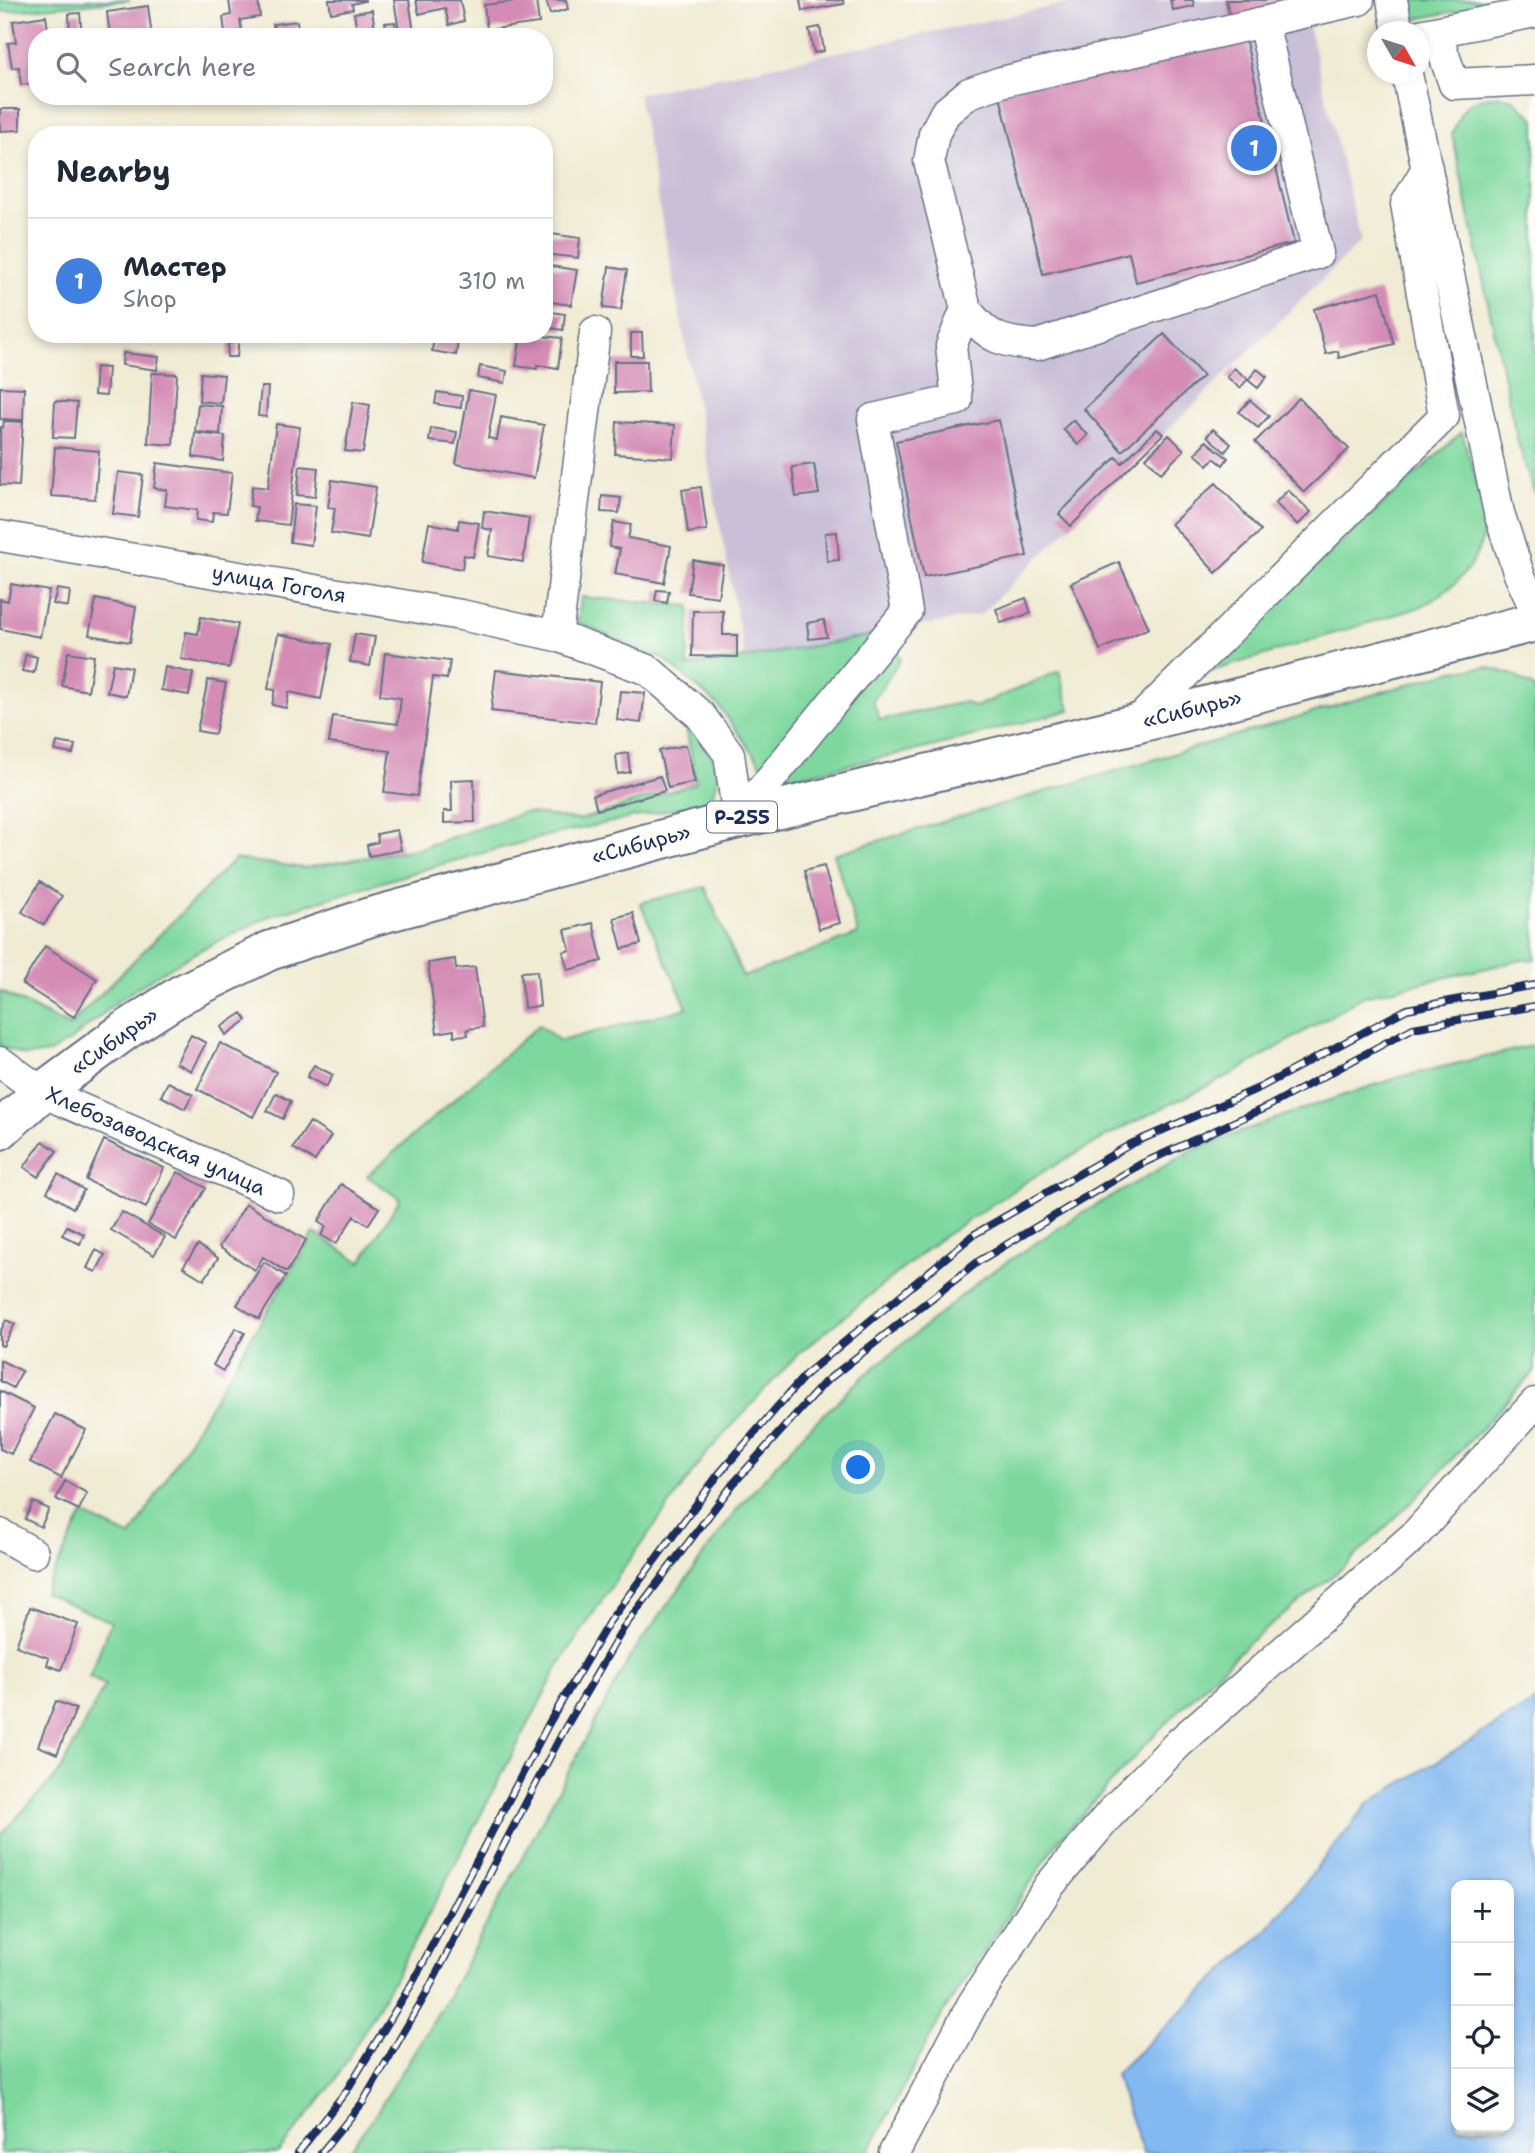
<!DOCTYPE html>
<html lang="en">
<head>
<meta charset="utf-8">
<style>
  body { margin:0; font-family:"Shantell Sans",sans-serif; background:#f2f2f3; color:#1f2937 }
  .controls { position:absolute; right:21px; bottom:21px; display:grid; overflow:hidden; border-radius:14px; box-shadow:0 4px 10px #0003 }
  .controls button { width:63px; height:63px; display:grid; place-items:center; padding:0; border:0; border-bottom:2px solid #e0e1e3; background:#fff; color:#1f2937; font:35px sans-serif }
  .compass { position:absolute; left:1367px; top:21px; width:63px; height:63px; border-radius:50%; background:#fff; box-shadow:0 4px 10px #0003; rotate:129deg }
  .you { position:absolute; left:859px; top:1468px; width:24px; height:24px; margin:-18px; border:5px solid #fff; border-radius:50%; background:#1a73e8; box-shadow:0 0 0 10px #1a73e833 }
  .badge { display:grid; place-items:center; width:46px; height:46px; border-radius:50%; background:#b5179e; color:#fff; font-size:23px; font-weight:700 }
  .pin { position:absolute; translate:-50% -50%; border:4px solid #fff; box-shadow:0 2px 7px #0006 }
  .list { margin:0; padding:0; list-style:none }
  h2 { display:flex; justify-content:space-between; align-items:center; height:91px; margin:0; padding:0 28px; font-size:30px }
  h2 small { font-size:23px; font-weight:400; color:#747a83 }
  .list li { display:grid; grid-template-columns:46px 1fr auto; gap:21px; align-items:center; box-sizing:border-box; height:126px; padding:0 28px; border-top:2px solid #e0e1e3 }
  .list b { display:block; font-size:26px; white-space:nowrap }
  .list p { margin:0; font-size:23px; white-space:nowrap; color:#747a83 }
  .list em { font-size:23px; font-style:normal; color:#747a83 }
  .icon { flex:none; width:38px; height:38px; fill:none; stroke:currentColor; stroke-width:2; stroke-linecap:round; stroke-linejoin:round }
  .map { position:relative; flex:none; width:1535px; height:2153px; overflow:hidden }
  .search { position:absolute; background:#fff; box-shadow:0 4px 10px #0003; left:28px; top:28px; width:525px; height:77px; display:flex; align-items:center; gap:18px; box-sizing:border-box; padding:0 24px; border-radius:28px; color:#747a83; font-size:26px }
  .panel { position:absolute; background:#fff; box-shadow:0 4px 10px #0003; left:28px; top:126px; width:525px; height:217px; border-radius:28px }
  .map>svg:first-child { display:block }
  .industrial { fill:#c9bfd7 }
  .green { fill:#7ed89e; stroke:#4c847e; stroke-width:2 }
  .water { fill:#82b9f1; stroke:#4e74a8; stroke-width:2; fill-rule:evenodd }
  .building { fill:#d48cb5 }
  .lines { fill:none; stroke-linecap:round; stroke-linejoin:round }
  .minor-casing { stroke:#667187; stroke-width:33 }
  .highway-casing { stroke:#667187; stroke-width:42 }
  .minor { stroke:#fff; stroke-width:30 }
  .highway { stroke:#fff; stroke-width:38 }
  .rail-casing { stroke:#1b2f5e; stroke-width:8 }
  .rail { stroke:#fdfcf7; stroke-width:5; stroke-dasharray:16; stroke-linecap:butt }
  .labels { text-anchor:middle; stroke-width:5; stroke-linejoin:round; paint-order:stroke }
  .shield { fill:#fdfcf7; stroke:#5f6c8c; stroke-width:2 }
  .shield-label { font-size:19px; font-weight:bold; fill:#1b2f5e }
  .street-label { font-size:21px; fill:#1b2f5e; stroke:#fdfcf7 }
</style>
</head>
<body>
<div class="map">
<svg width="1535" height="2153" viewBox="0 0 1535 2153">
  <rect width="100%" height="100%" fill="#fdfcf7"/>
  <filter id="ink" filterUnits="userSpaceOnUse"><feTurbulence type="fractalNoise" baseFrequency=".0143" numOctaves="2"/><feDisplacementMap in="SourceGraphic" scale="14" xChannelSelector="R" yChannelSelector="G"/><feConvolveMatrix kernelMatrix="1 2 1 2 8 2 1 2 1" color-interpolation-filters="sRGB"/></filter>
  <filter id="wash" filterUnits="userSpaceOnUse"><feTurbulence type="fractalNoise" baseFrequency=".00686" numOctaves="4" result="noise"/><feDisplacementMap in="SourceGraphic" scale="28" xChannelSelector="R" yChannelSelector="G"/><feGaussianBlur stdDeviation="1.57" result="paint"/><feColorMatrix in="noise" values="0 0 0 0 0 0 0 0 0 0 0 0 0 0 0 0 0 1.4 0 .05"/><feComposite in="paint" operator="in"/></filter>
  <g filter="url(#wash)">
    <rect width="100%" height="100%" fill="#f0ebd3"/>
    <path class="industrial" d="M1084,0H1302L1361,241L980,615L745,658L638,94Z"/>
    <path class="green" d="M0,0H130L0,12Z
      M1406,0H1515L1410,20Z
      M1500,96L1513,99L1535,119V496L1517,439L1452,134C1463,105 1467,98 1500,96Z
      M1462,432C1468,455 1482,494 1484,516C1486,559 1456,589 1420,607L1196,676Z
      M581,597L690,606L687,666L745,658L892,632L900,660L873,701L880,720L965,702L975,707L1059,671L1070,710L935,746L784,779L763,767L718,705L664,659L578,623Z
      M1487,667L1513,675L1535,688V959L1522,960L1364,996L1236,1072L1122,1128L1035,1176L937,1241L799,1353L706,1454L619,1575L562,1660L403,1963L335,2081L278,2153H0V1835L59,1773L105,1685L89,1677L111,1622L44,1593L83,1514L131,1537L314,1233L361,1262L400,1199L367,1176L539,1025L560,1041L687,1008L640,903L705,887L743,977L858,934L834,854L1453,671Z
      M670,707C692,732 739,770 706,802L546,836L442,864L270,916L202,949L157,975L119,1000L70,1041L49,1053L26,1056L0,1046V991L69,1026L235,859L304,868L420,848L525,812L579,820L696,783L686,727Z
      M1535,1045V1371L1415,1499L1345,1566L1246,1645L1159,1730L1059,1840L943,2013L868,2153H347L377,2112L446,2000L631,1655L738,1508L805,1432L864,1376L987,1275L1074,1218L1191,1151L1291,1113L1396,1078Z"/>
    <path class="water" d="M1535,1701V2153H1143L1115,2074L1265,1932L1369,1803ZM1456,1885H1509V2127H1456Z"/>
    <g id="blocks">
      <path class="building" d="M229,0H258L260,17L240,20L242,31L225,33L223,17L231,15Z
        M329,0H365V1L352,4L353,9L331,13Z
        M394,0H409L414,33L425,31L426,37H400Z
        M416,0H460L464,21L449,25L445,8L419,14Z
        M525,0H536L539,23L487,30L484,5Z
        M546,0H566L568,9L550,14Z
        M800,0H843L844,4L802,11Z
        M1170,0H1193L1194,6L1173,10Z
        M1226,0H1284L1286,9L1231,22Z
        M148,6L152,37H110L107,12Z
        M372,10L376,37H358L354,13Z
        M80,13L82,37H70L69,14Z
        M46,16L49,37H37V83L21,85L19,67L12,68L8,43L16,42L13,21Z
        M297,21L299,37H275L273,24Z
        M395,22L397,37H388L385,23Z
        M820,27L824,51L814,53L809,29Z
        M340,28L341,37H321L320,31Z
        M1244,34L1294,243L1136,282L1129,253L1043,274L999,92Z
        M0,109H20V130L0,131Z
        M544,233L580,238L578,258L544,254Z
        M544,265L577,270L571,305L544,301Z
        M609,267L627,270L621,310L603,308Z
        M1380,291L1394,344L1339,358L1338,351L1326,354L1314,309Z
        M545,311L565,314L563,330L544,327Z
        M631,333H642L643,356H631Z
        M229,334H239L237,357H227Z
        M521,334L562,338L558,368L537,365V369L516,366Z
        M1164,334L1203,376L1122,451L1084,409Z
        M434,337L458,341L456,355L432,351Z
        M123,353L159,357L157,370L122,365Z
        M614,361H647L648,392L614,393Z
        M480,366L507,371L505,383L478,378Z
        M96,367L108,368L106,396L94,395Z
        M1234,368L1248,379L1240,388L1227,377Z
        M1257,369L1267,377L1258,388L1248,380Z
        M152,373L177,374L173,445L148,443Z
        M201,373L224,375L221,403L199,401Z
        M0,387L24,388L23,420L0,419Z
        M261,387H268L266,417L258,416Z
        M469,390L496,395L488,438L497,440L501,417L544,425L534,478L456,464Z
        M437,392L462,396L461,408L435,404Z
        M1299,398L1349,449L1304,492L1255,442Z
        M1250,400L1269,416L1258,428L1239,412Z
        M55,401L77,403L74,438L53,437Z
        M353,402L370,405L363,453L345,451Z
        M198,404L222,406L220,434L195,432Z
        M999,420L1027,556L924,577L896,441Z
        M1073,420L1088,435L1078,445L1063,429Z
        M4,421L23,422L19,486L0,485V427L3,428Z
        M617,422L675,425L673,458L615,454Z
        M276,424L300,427L288,525L255,521L257,507L250,506L252,486L268,488Z
        M431,428L457,432L455,444L429,441Z
        M1157,429L1163,434L1071,526L1059,514L1116,457L1122,463Z
        M1213,429L1231,444L1225,452L1207,436Z
        M195,433L225,436L223,461L193,457Z
        M1169,435L1184,450L1161,473L1146,458Z
        M1206,441L1228,458L1223,465L1214,458L1208,465L1195,454Z
        M55,447L99,451L95,499L51,496Z
        M157,463L232,473L227,513L213,512L212,522L196,520L197,510L165,506L167,490L154,488Z
        M814,464L819,494L796,497L792,467Z
        M300,466L318,468L315,497L297,495Z
        M118,472L143,475L138,517L113,514Z
        M332,480L376,487L368,539L331,533L335,508L328,507Z
        M1216,483L1261,531L1216,573L1171,524Z
        M701,487L707,530L688,533L682,490Z
        M1288,490L1311,512L1298,525L1275,503Z
        M602,496L621,498L619,513L601,512Z
        M294,504L316,506L311,545L290,542Z
        M484,511L529,518L523,562L488,556L492,530L482,528Z
        M459,520L479,523L473,557L464,555L462,569L422,562L429,523L458,529Z
        M614,522L631,525L628,538L671,546L664,583L615,574L620,549L609,547Z
        M837,532L839,560L827,561L825,533Z
        M693,560L723,565L718,597L688,593Z
        M1119,562L1149,628L1100,650L1071,583Z
        M11,584L49,591L40,637L0,629V599L8,601Z
        M57,589L70,591L68,607L53,604Z
        M657,590L669,591L667,603L655,601Z
        M1026,598L1031,613L1001,623L996,609Z
        M96,599L136,607L130,642L89,635Z
        M693,611H723V635H737V657L692,656Z
        M201,617L238,624L229,668L181,659L186,632L198,634Z
        M824,620L827,637L809,639L807,623Z
        M278,634L332,644L321,699L289,692L286,708L272,705L275,690L268,689Z
        M355,634L375,637L370,666L350,662Z
        M68,652L94,656L88,691L62,686Z
        M385,653L450,661L447,679L433,677L417,796L384,792L390,751L329,743L333,716L398,724L401,698L380,695Z
        M26,654L37,657L34,673L22,671Z
        M113,664L131,667L126,696L107,692Z
        M165,667L193,673L189,695L161,690Z
        M496,670L600,682L595,723L491,711Z
        M208,680L226,683L215,734L197,731Z
        M620,691L645,693L641,723L617,720Z
        M57,742L75,745L73,754L55,751Z
        M686,745L695,782L668,788L659,751Z
        M628,753L630,772L618,774L616,755Z
        M660,776L665,791L597,810L593,795Z
        M474,779L475,822L444,823V811H452L451,780Z
        M397,830L401,850L369,856L367,845L378,842L377,834Z
        M824,866L840,923L819,929L804,871Z
        M40,882L62,896L44,925L22,912Z
        M633,913L641,944L622,949L614,918Z
        M593,923L602,961L568,970L563,952L570,950L565,930Z
        M45,946L97,979L74,1017L22,984Z
        M455,959L456,969L475,967L483,1027L467,1029L468,1035L454,1036V1030L437,1033L428,963Z
        M537,971L540,1006L524,1008L521,972Z
        M242,1013L247,1020L226,1035L221,1027Z
        M191,1035L206,1043L191,1071L176,1063Z
        M220,1043L276,1072L253,1117L197,1089Z
        M314,1065L333,1075L326,1087L307,1077Z
        M168,1082L193,1095L185,1109L161,1096Z
        M276,1093L291,1101L283,1119L267,1111Z
        M310,1122L331,1136L315,1161L293,1148Z
        M104,1140L164,1168L146,1208L86,1180Z
        M43,1141L57,1151L38,1177L24,1167Z
        M178,1172L206,1188L176,1240L148,1224Z
        M58,1174L84,1190L73,1208L47,1192Z
        M341,1184L379,1208L368,1225L354,1216L336,1244L321,1235L326,1227L318,1222Z
        M246,1204L306,1240L287,1272L263,1257L255,1270L219,1247Z
        M122,1212L165,1237L154,1255L111,1230Z
        M67,1226L84,1234L80,1244L62,1235Z
        M198,1245L218,1258L204,1280L183,1267Z
        M96,1250L105,1255L96,1272L87,1268Z
        M264,1262L286,1276L259,1319L237,1305Z
        M6,1320L15,1324L3,1346L0,1345V1332Z
        M236,1328L245,1333L223,1371L213,1365Z
        M0,1360L22,1371L13,1388L0,1381Z
        M0,1391L34,1408L11,1454L0,1449Z
        M55,1414L86,1430L61,1478L30,1462Z
        M65,1481L87,1493L79,1510L56,1499Z
        M33,1502L49,1509L41,1527L25,1519Z
        M30,1607L78,1624L61,1670L47,1665L49,1658L16,1646Z
        M56,1701L76,1709L57,1754L38,1746Z"/>
    </g>
  </g>
  <g filter="url(#ink)">
    <use href="#blocks" fill-opacity="0" stroke="#667187" stroke-width="2"/>
    <g class="lines">
      <defs>
        <path id="minor" d="M1392,0L1398,32
          M1263,23L1318,253L1037,345C1002,343 987,338 966,309L929,161L934,134L945,113L969,93L1001,82L1359,0
          M1436,32L1454,84L1535,80
          M1420,35L1535,12
          M1407,74L1499,513L1519,574L1535,609
          M0,536L461,615L557,636L648,670L700,715L729,754L738,819
          M557,636L595,332
          M1135,724L1444,416L1406,204L1427,168
          M738,819L907,611L873,419L957,400L951,346L966,309
          M0,1062L42,1092L279,1195
          M0,1534L33,1553
          M894,2153L972,2005L1049,1886L1115,1808L1179,1743L1414,1536L1535,1403"/>
        <path id="highway" d="M0,1130L42,1092L126,1030L182,994L269,951L370,917L738,819L1135,724L1535,622"/>
      </defs>
      <use href="#minor" class="minor-casing"/>
      <use href="#highway" class="highway-casing"/>
      <use href="#minor" class="minor"/>
      <use href="#highway" class="highway"/>
      <defs>
        <path id="rail" d="M298,2153L347,2090L414,1980L549,1723L609,1622L718,1475L806,1374L973,1235L1131,1144L1261,1087L1407,1009L1535,985
          M321,2153L363,2102L427,1992L564,1730L624,1627L733,1484L825,1382L979,1261L1141,1164L1267,1107L1413,1028L1535,1006"/>
      </defs>
      <use href="#rail" class="rail-casing"/>
      <use href="#rail" class="rail"/>
    </g>
  </g>
  <g class="labels">
    <rect class="shield" x="707" y="801.5" width="70" height="31" rx="5"/>
    <g class="shield-label">
      <text x="742" y="824">Р-255</text>
    </g>
    <g class="street-label">
      <text transform="translate(279 584) rotate(10)" y="7">улица Гоголя</text>
      <text transform="translate(1192 709) rotate(-14)" y="7">«Сибирь»</text>
      <text transform="translate(641 844) rotate(-15)" y="7">«Сибирь»</text>
      <text transform="translate(114 1041) rotate(-35)" y="7">«Сибирь»</text>
      <text transform="translate(156 1141) rotate(24)" y="7">Хлебозаводская улица</text>
    </g>
  </g>
</svg>
<div class="controls">
<button>+</button>
<button>−</button>
<button><svg class="icon" aria-label="locate" viewBox="0 0 24 24"><circle cx="12" cy="12" r="6"/><path d="M12 2v4M12 18v4M2 12h4M18 12h4"/></svg></button>
<button><svg class="icon" aria-label="layers" viewBox="0 0 24 24"><path d="M12 4l9 5-9 5-9-5zM3 14l9 5 9-5"/></svg></button>
</div>
<svg class="compass" viewBox="-18 -18 36 36"><path d="M0-13l5 13h-10z" fill="#e53935"/><path d="M0 13l5-13h-10z" fill="#747a83"/></svg>
<div class="you"></div>
<div class="pin badge" style="left:1254px;top:148px;background:#3f7fe0">1</div>
<div class="search"><svg class="icon" aria-label="search" viewBox="0 0 24 24"><circle cx="10" cy="10" r="6"/><path d="M15 15l6 6"/></svg>Search here</div>
<section class="panel">
<h2>Nearby<small></small></h2>
<ul class="list">
<li><span class="badge" style="background:#3f7fe0">1</span><div><b>Мастер</b><p>Shop</p></div><em>310 m</em></li>
</ul>
</section>
</div>
</body>
</html>
